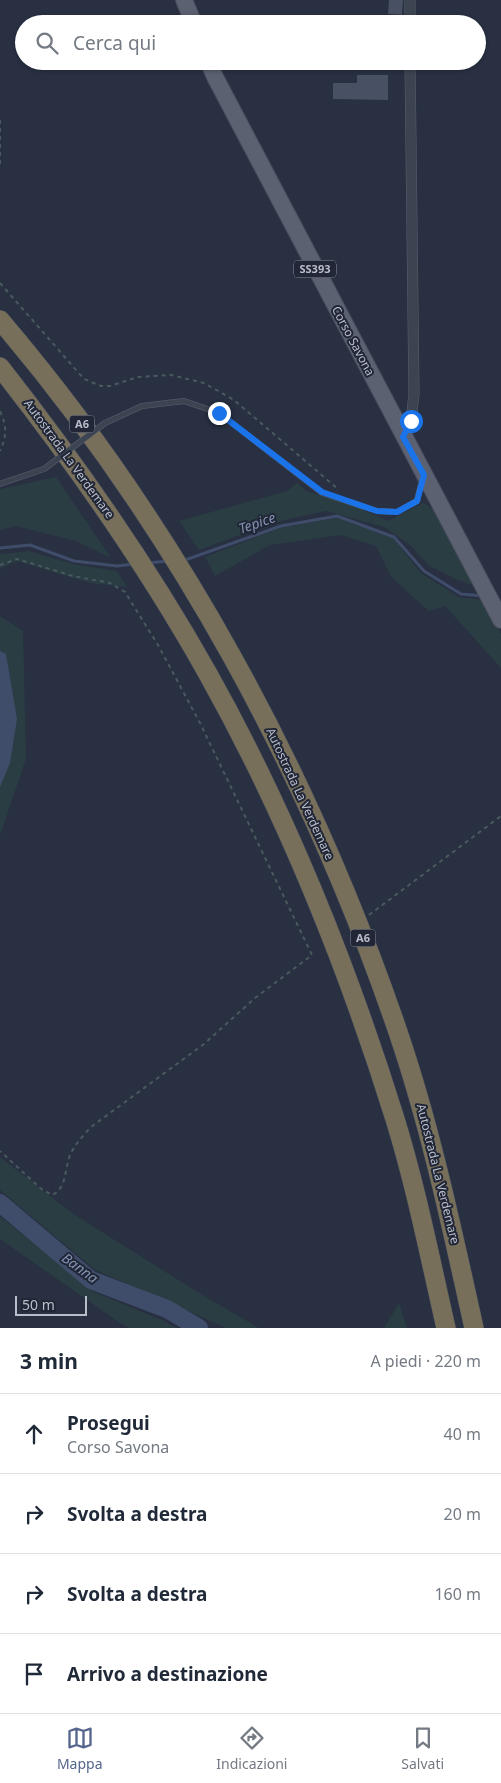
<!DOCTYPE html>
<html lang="it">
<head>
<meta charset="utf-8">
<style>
  body { margin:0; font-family:"Noto Sans",sans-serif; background:#f6f6f7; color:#1f2937 }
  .scale { position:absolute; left:15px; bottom:12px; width:72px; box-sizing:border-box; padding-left:5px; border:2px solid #babecb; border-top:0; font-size:14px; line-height:18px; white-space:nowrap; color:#babecb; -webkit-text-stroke:4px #212737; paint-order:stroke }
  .stop { position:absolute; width:15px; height:15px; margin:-11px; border:4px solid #1a73e8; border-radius:50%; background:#fff }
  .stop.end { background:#1a73e8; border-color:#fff; box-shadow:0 1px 5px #0008 }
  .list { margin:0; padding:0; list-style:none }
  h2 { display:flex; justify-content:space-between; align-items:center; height:65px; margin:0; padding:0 20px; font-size:21px }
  h2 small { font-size:16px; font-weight:400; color:#747a83 }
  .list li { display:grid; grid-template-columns:32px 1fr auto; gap:15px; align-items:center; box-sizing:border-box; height:80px; padding:0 20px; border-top:1px solid #e0e1e3 }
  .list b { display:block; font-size:19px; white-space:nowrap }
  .list p { margin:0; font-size:16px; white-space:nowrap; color:#747a83 }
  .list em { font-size:16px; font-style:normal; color:#747a83 }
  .icon { flex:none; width:28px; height:28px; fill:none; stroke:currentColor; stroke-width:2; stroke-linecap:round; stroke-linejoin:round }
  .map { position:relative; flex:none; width:501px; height:1328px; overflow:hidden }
  .search { position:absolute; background:#fff; box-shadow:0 1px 4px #0004; left:15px; right:15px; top:15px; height:55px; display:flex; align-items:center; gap:12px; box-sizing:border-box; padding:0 18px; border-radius:28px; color:#747a83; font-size:19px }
  .sheet { height:385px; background:#fff }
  nav { display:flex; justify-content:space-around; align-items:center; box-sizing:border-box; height:70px; border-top:1px solid #e0e1e3; background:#fff; font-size:14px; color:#747a83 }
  nav a { display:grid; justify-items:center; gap:2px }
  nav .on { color:#55658c }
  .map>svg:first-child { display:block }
  .green { fill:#2a3d43 }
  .water { fill:#3f4c6a }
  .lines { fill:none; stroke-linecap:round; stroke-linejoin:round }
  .stream { stroke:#3f4c6a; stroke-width:3 }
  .river { stroke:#3f4c6a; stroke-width:18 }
  .building { fill:#485063 }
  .lane-casing { stroke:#5b606f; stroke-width:6 }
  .street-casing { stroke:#5b606f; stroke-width:11 }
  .primary-casing { stroke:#464b5b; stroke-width:18 }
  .highway-casing { stroke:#474d5c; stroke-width:20 }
  .path { stroke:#495a5f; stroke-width:2; stroke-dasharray:4 4; stroke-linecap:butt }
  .lane { stroke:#3c4351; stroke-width:5 }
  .street { stroke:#3c4351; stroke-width:10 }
  .primary { stroke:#5b6171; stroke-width:16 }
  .highway { stroke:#776f5a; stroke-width:19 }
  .lane-bridge-casing { stroke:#5b606f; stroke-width:6; stroke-linecap:butt }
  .lane-bridge { stroke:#3c4351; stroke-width:5 }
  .route { stroke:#1a73e8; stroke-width:6 }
  .labels { text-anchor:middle; stroke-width:4; stroke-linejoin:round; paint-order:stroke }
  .shield { fill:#212737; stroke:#8c919f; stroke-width:1 }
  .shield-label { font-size:11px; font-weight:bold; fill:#babecb }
  .street-label { font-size:12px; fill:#babecb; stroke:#212737 }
  .water-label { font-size:14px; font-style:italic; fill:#8391b1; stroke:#212737 }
</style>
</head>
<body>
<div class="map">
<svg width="501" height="1328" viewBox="0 0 501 1328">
  <rect width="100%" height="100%" fill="#283042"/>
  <path class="green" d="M239,61H305L303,64L239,63Z
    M56,477L111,558L76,541L16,526L0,530V489Z
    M297,483L306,491L357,507L388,521L423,503L435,510L475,586L455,579L428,565L411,546L384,527L326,511L272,523L199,550L179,521L287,491Z
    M337,518L393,538L421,573L459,597L483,600L501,634V668L445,606L429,611L391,577L376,546L341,535L270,545L215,576L205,557L280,528Z
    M29,551L73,564L117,571L127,587L90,583L17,561L0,569V554Z
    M0,616L23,631L26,759L0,835Z
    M0,1157L72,1213L199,1293L259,1328H226L94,1269L0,1190Z
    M0,1216L94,1292L164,1321L176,1328H129L120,1323L0,1239Z
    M399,1303L407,1328H384Z"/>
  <path class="water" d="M0,651L6,654L17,719L10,763L0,787Z"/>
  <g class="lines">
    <path class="stream" d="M0,548L30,545L74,561L117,566L134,564
      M182,560L188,559L281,526L337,516L394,537L424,571L461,594L483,596
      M148,563L169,561"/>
    <path class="river" d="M0,1203L91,1280L167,1309L199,1328"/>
  </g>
  <path class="building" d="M389,0H403L402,15L388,14Z
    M357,75H388V100L333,99V83H357Z"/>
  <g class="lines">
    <defs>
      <path id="lane" d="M105,423L142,406L184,401L219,413L322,493L377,511L397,512L417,501L422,480
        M0,484L44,469"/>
      <path id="street" d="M410,0V24
        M403,437L411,421L414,394L410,61"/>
      <path id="primary" d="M184,0L194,24
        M208,61L215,77L501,620"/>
      <path id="highway" d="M0,320C177,528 310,774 398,1032C431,1129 452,1229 474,1328
        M0,367C76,464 147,565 208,674C287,815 347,965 395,1119C416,1187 430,1258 446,1328"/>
    </defs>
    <use href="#lane" class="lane-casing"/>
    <use href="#street" class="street-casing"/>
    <use href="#primary" class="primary-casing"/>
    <use href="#highway" class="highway-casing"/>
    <path class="path" d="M0,164V116
      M0,283L84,379L101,386H110L138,377L171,375L204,383L234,400L338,489
      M0,411C7,427 7,435 0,451
      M0,565L17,559L73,576L110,583L125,592L158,645L200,723L312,955L255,998L204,1044L91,1127C83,1136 76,1143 71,1153C64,1167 68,1188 52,1195L40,1188L0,1151
      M369,915L501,816"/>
    <use href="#lane" class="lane"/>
    <use href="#street" class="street"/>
    <use href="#primary" class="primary"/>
    <use href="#highway" class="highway"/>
    <defs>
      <path id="lane-bridge" d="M44,469L105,423"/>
    </defs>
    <use href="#lane-bridge" class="lane-bridge-casing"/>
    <use href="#lane-bridge" class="lane-bridge"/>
  </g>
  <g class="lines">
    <path class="route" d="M219,413L322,492L377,511L397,512L417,501L424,475L403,437L411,421"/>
  </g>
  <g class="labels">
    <g class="shield">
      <rect x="294" y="260.5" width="42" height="17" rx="4"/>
      <rect x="69.5" y="415.5" width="25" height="17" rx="4"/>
      <rect x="350.5" y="929.5" width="25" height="17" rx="4"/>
    </g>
    <g class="shield-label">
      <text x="315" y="273">SS393</text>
      <text x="82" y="428">A6</text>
      <text x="363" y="942">A6</text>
    </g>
    <g class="street-label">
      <text transform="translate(353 341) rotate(62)" y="4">Corso Savona</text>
      <text transform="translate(69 459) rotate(54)" y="4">Autostrada La Verdemare</text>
      <text transform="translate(300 794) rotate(65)" y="4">Autostrada La Verdemare</text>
      <text transform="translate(438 1174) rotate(76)" y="4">Autostrada La Verdemare</text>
    </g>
    <g class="water-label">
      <text transform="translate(257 523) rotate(-19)" y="5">Tepice</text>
      <text transform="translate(80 1268) rotate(36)" y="5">Banna</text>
    </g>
  </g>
</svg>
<div class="scale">50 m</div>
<div class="stop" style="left:411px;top:421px"></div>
<div class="stop end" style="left:219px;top:413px"></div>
<div class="search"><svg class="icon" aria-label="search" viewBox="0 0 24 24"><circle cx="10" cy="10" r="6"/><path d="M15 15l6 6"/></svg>Cerca qui</div>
</div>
<section class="sheet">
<h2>3 min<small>A piedi · 220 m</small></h2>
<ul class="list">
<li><svg class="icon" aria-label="ahead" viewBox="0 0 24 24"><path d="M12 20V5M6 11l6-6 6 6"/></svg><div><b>Prosegui</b><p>Corso Savona</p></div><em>40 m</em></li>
<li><svg class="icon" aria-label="right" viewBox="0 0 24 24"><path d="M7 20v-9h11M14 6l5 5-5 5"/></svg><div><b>Svolta a destra</b></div><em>20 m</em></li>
<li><svg class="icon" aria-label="right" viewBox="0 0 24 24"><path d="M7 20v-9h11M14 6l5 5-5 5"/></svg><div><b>Svolta a destra</b></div><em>160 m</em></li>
<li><svg class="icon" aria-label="arrive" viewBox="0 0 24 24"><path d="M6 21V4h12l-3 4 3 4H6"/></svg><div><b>Arrivo a destinazione</b></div></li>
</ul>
</section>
<nav>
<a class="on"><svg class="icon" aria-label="map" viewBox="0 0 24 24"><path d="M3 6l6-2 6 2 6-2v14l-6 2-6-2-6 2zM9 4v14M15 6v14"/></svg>Mappa</a>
<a><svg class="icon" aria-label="directions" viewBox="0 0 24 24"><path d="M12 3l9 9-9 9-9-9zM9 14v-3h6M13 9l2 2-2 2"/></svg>Indicazioni</a>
<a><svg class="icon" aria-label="saved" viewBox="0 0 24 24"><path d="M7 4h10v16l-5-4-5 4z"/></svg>Salvati</a>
</nav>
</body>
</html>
